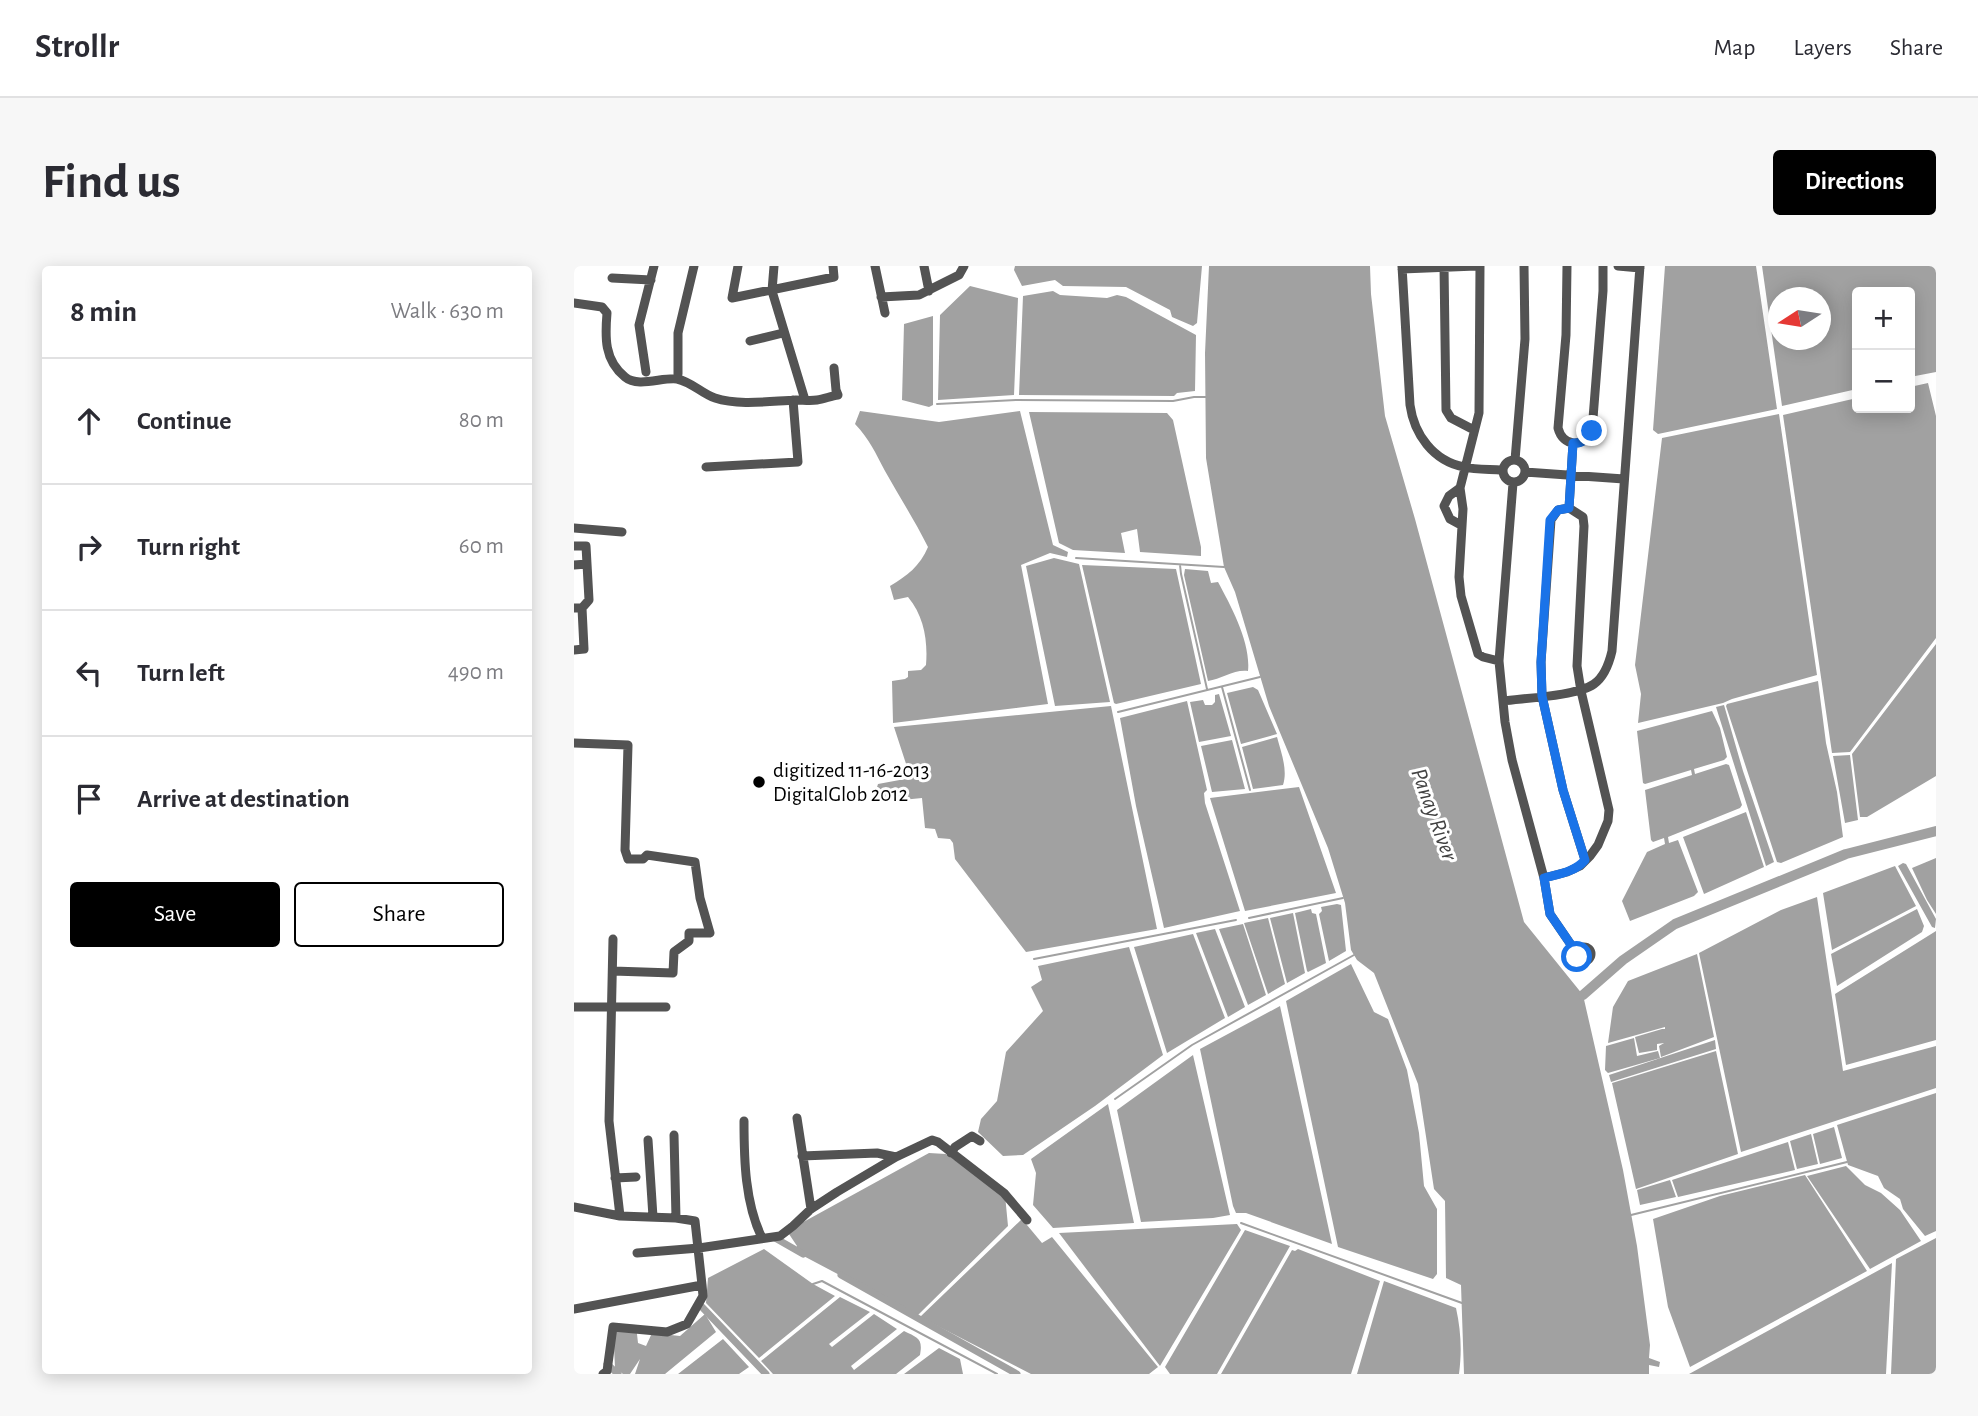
<!DOCTYPE html>
<html lang="en">
<head>
<meta charset="utf-8">
<style>
  body { margin:0; font-family:"Alegreya Sans",sans-serif; background:#f7f7f7; color:#2b2b33 }
  .controls { position:absolute; right:21px; top:21px; display:grid; overflow:hidden; border-radius:7px; box-shadow:0 4px 18px #0003 }
  .controls button { width:63px; height:63px; display:grid; place-items:center; padding:0; border:0; border-bottom:2px solid #e1e1e2; background:#fff; color:#2b2b33; font:35px sans-serif }
  .compass { position:absolute; left:1194px; top:21px; width:63px; height:63px; border-radius:50%; background:#fff; box-shadow:0 4px 18px #0003; rotate:258deg }
  .stop { position:absolute; width:21px; height:21px; margin:-16px; border:5px solid #1a73e8; border-radius:50%; background:#fff }
  .stop.end { background:#1a73e8; border-color:#fff; box-shadow:0 2px 7px #0008 }
  .list { margin:0; padding:0; list-style:none }
  h2 { display:flex; justify-content:space-between; align-items:center; height:91px; margin:0; padding:0 28px; font-size:30px }
  h2 small { font-size:23px; font-weight:400; color:#7c7c81 }
  .list li { display:grid; grid-template-columns:46px 1fr auto; gap:21px; align-items:center; box-sizing:border-box; height:126px; padding:0 28px; border-top:2px solid #e1e1e2 }
  .list b { display:block; font-size:26px; white-space:nowrap }
  .list em { font-size:23px; font-style:normal; color:#7c7c81 }
  .actions { display:flex; gap:14px; padding:21px 28px }
  .actions a { flex:1; padding:16px 0; border:2px solid #000; border-radius:7px; text-align:center; font-size:24px; color:#000 }
  .actions .main { background:#000; color:#fff }
  .icon { flex:none; width:38px; height:38px; fill:none; stroke:currentColor; stroke-width:2; stroke-linecap:round; stroke-linejoin:round }
  .map { position:relative; flex:none; width:1362px; height:1108px; overflow:hidden; border-radius:7px }
  header { display:flex; align-items:center; gap:42px; box-sizing:border-box; height:98px; padding:0 35px; background:#fff; border-bottom:2px solid #e1e1e2 }
  header strong { font-size:33px }
  nav { display:flex; gap:38px; margin-inline-start:auto; font-size:24px }
  .intro { display:flex; align-items:center; justify-content:space-between; box-sizing:border-box; height:168px; padding:0 42px }
  h1 { margin:0; font-size:49px }
  .button { padding:18px 32px; border-radius:7px; background:#000; color:#fff; font-size:24px; font-weight:700 }
  main { display:flex; gap:42px; padding:0 42px }
  aside { flex:1; background:#fff; border-radius:7px; box-shadow:0 4px 18px #0003 }
  .map>svg:first-child { display:block }
  .water { fill:#a1a1a1; fill-rule:evenodd }
  .lines { fill:none; stroke-linecap:round; stroke-linejoin:round }
  .stream { stroke:#a1a1a1; stroke-width:2 }
  .canal { stroke:#a1a1a1; stroke-width:7 }
  .river { stroke:#a1a1a1; stroke-width:10 }
  .minor { stroke:#535353; stroke-width:9 }
  .route { stroke:#1a73e8; stroke-width:9 }
  .poi-dot { fill:#000; stroke:#fff; stroke-width:2.5 }
  .labels { text-anchor:middle; stroke-width:6; stroke-linejoin:round; paint-order:stroke }
  .poi-label { font-size:21px; fill:#000; stroke:#fff; text-anchor:start }
  .water-label { font-size:23px; font-style:italic; fill:#424242; stroke:#fff }
</style>
</head>
<body>
<header>
<strong>Strollr</strong>
<nav><a>Map</a><a>Layers</a><a>Share</a></nav>
</header>
<div class="intro"><h1>Find us</h1><a class="button">Directions</a></div>
<main>
<aside>
<h2>8 min<small>Walk · 630 m</small></h2>
<ul class="list">
<li><svg class="icon" aria-label="ahead" viewBox="0 0 24 24"><path d="M12 20V5M6 11l6-6 6 6"/></svg><div><b>Continue</b></div><em>80 m</em></li>
<li><svg class="icon" aria-label="right" viewBox="0 0 24 24"><path d="M7 20v-9h11M14 6l5 5-5 5"/></svg><div><b>Turn right</b></div><em>60 m</em></li>
<li><svg class="icon" aria-label="left" viewBox="0 0 24 24"><path d="M17 20v-9H6M10 6l-5 5 5 5"/></svg><div><b>Turn left</b></div><em>490 m</em></li>
<li><svg class="icon" aria-label="arrive" viewBox="0 0 24 24"><path d="M6 21V4h12l-3 4 3 4H6"/></svg><div><b>Arrive at destination</b></div></li>
</ul>
<div class="actions"><a class="main">Save</a><a>Share</a></div>
</aside>
<div class="map">
<svg width="1362" height="1108" viewBox="0 0 1362 1108">
  <rect width="100%" height="100%" fill="#fff"/>
  <path class="water" d="M441,0H628L623,57L619,60L598,51L596,44L552,21L489,20L481,14L448,20L440,4Z
    M635,0H796L797,28L811,150L841,253L950,656L1009,729L1049,904L1063,980L1076,1079L1075,1092L1086,1096L1085,1101L1075,1099V1108H890L887,1019L872,1012L871,935L860,923L844,818L800,707L783,694L777,684L771,637L754,582L695,440L661,326L650,301L632,192L631,87Z
    M1091,0H1182L1203,143L1084,168L1079,164Z
    M1188,0H1362V106L1336,111V26H1283V123L1208,140ZM1204,32H1246V74H1204Z
    M396,20L444,32L440,129L364,134L366,49Z
    M479,25L486,29L533,32L543,29L552,31L622,69L621,125L603,127L600,130L445,129L449,30Z
    M359,50V139L355,141L328,134L330,58Z
    M1354,117L1362,150V372L1276,486L1258,487L1209,149L1283,132V142H1336V121Z
    M286,145L365,156L446,145L479,279L494,286L493,291L476,287L447,299L474,438L319,457L318,415L331,413L334,411V405L347,404L352,399C354,375 350,350 334,331L320,334L316,320C333,310 346,300 354,281C341,255 325,230 311,205C301,186 296,174 281,158Z
    M455,146L593,147L599,154L627,281V290L566,286L563,263L547,267L551,287L499,284L485,277Z
    M1205,148L1243,409L1158,433L1149,437L1064,457L1067,428L1061,399L1088,172Z
    M480,292L505,298L536,436L481,440L452,300Z
    M508,299L602,303L627,418L542,438L540,437Z
    M611,303L634,305L637,317L644,316C657,340 677,377 674,405C661,403 647,413 634,415L610,309Z
    M1362,378V510L1293,551H1286L1278,488Z
    M1244,415L1252,477L1263,526L1269,571L1207,597L1203,596L1152,440L1153,438Z
    M679,421L684,424L703,468L667,478L653,427Z
    M645,428L657,470L625,476L616,436L629,434L631,439H638L641,436V429Z
    M613,435L633,524L630,527L631,537L666,645L590,662L562,540L546,452Z
    M1150,439L1169,505L1200,596L1192,600L1142,441Z
    M537,440L583,663L452,686L381,593L379,577L376,573L364,572L361,563L351,562L348,532L298,537L304,518L331,513L336,510L320,461Z
    M1138,445L1146,462L1153,491L1150,494L1120,503L1121,508L1152,498L1155,499L1168,539L1166,542L1094,571L1095,577L1104,574L1124,626L1120,630L1056,655L1048,635L1073,586L1091,578L1090,572L1079,576L1077,574L1071,524L1118,509L1117,504L1071,518L1069,517L1063,465Z
    M703,471C707,486 714,504 709,519L679,523L668,481Z
    M658,474L671,523L638,526L627,480Z
    M1276,489L1284,554L1271,557L1259,490Z
    M725,521L762,627L671,645L636,532Z
    M1172,546L1190,601L1130,628L1109,571Z
    M1362,592V648L1353,634L1338,602Z
    M1329,597L1332,598L1362,653L1361,662L1358,661L1324,600Z
    M1321,600L1342,640L1258,684L1249,627Z
    M1243,631L1269,805L1362,780V822L1167,886L1125,687L1207,644Z
    M763,638L767,639L772,685L755,695L745,648L748,645L747,641Z
    M737,643L738,647L742,648L752,697L734,706L733,705L721,647Z
    M1343,643L1350,660L1348,666L1263,720L1257,688Z
    M719,647L731,707L713,717L696,652Z
    M694,652L711,718L694,728L670,657Z
    M669,658L692,729L674,739L645,663Z
    M641,663L671,741L654,751L622,667Z
    M1362,665V774L1272,799L1261,728Z
    M619,668L651,752L593,787L560,681Z
    M555,681L589,789L521,840L449,889L429,890L404,866L407,853L423,835L432,786L469,745L457,721L468,714L464,700Z
    M1123,688L1140,771L1087,791L1085,780L1090,777L1083,778V784L1065,787L1061,771L1088,763H1091V769V761L1034,777L1039,741L1054,715Z
    M777,698L800,746L814,753L833,804L845,867L850,920L863,943V1008L859,1013L764,981L712,735Z
    M706,740L758,978L672,947H662L659,940L626,783Z
    M1060,772L1063,790L1084,785L1086,792L1034,807L1031,804L1032,780Z
    M1141,774L1142,783L1037,816L1035,809Z
    M1142,785L1164,888L1062,923L1038,817Z
    M619,789L656,949L639,952L567,956L543,844Z
    M1362,827V965L1351,970L1329,943L1326,933L1310,922L1304,910L1274,899L1263,859Z
    M534,838L560,957L479,962L459,939L462,907L457,893Z
    M1260,861L1268,892L1246,898L1239,868Z
    M1237,868L1244,898L1223,903L1216,875Z
    M1214,876L1221,904L1104,931L1098,914Z
    M355,887L372,888L431,929L434,960L343,1050L222,986L223,980L213,965Z
    M1272,900L1291,919L1307,927L1326,944L1347,975L1296,1003L1233,910Z
    M1231,909L1293,1005L1116,1101L1094,1041L1079,953L1146,930Z
    M1096,914L1102,931L1066,939L1063,924Z
    M448,953L468,977L478,971L584,1101L575,1108H457L346,1051Z
    M663,958L667,964L586,1100L485,967Z
    M671,964L716,980L643,1108H596L591,1101Z
    M1362,972V1108H1317L1322,993Z
    M190,983L239,1018L261,1030L185,1092L132,1037L134,1012Z
    M724,983L806,1015L777,1108H647L718,984L721,985Z
    M1318,997L1312,1108H1115Z
    M810,1015L882,1042C887,1065 888,1085 885,1108H783Z
    M266,1031L296,1046L255,1078L258,1081L300,1048L323,1063L277,1100L280,1104L330,1065C344,1072 349,1072 346,1089L322,1108H199L187,1095Z
    M131,1048L142,1066L91,1108H61L66,1093L56,1108H49L41,1102L39,1058L62,1059L64,1077L72,1080L78,1067L106,1070Z
    M149,1073L175,1101L165,1108H104Z
    M365,1082L386,1093L389,1108H330Z"/>
  <g class="lines">
    <path class="stream" d="M363,138L442,134L599,135L620,131H633
      M502,292L650,301
      M606,299L607,308L633,423
      M648,421L676,524
      M544,446L686,411
      M675,652L769,632
      M460,693L662,654
      M541,833L618,779L780,689
      M1057,949L1273,896
      M667,957L888,1037
      M239,1018L248,1015L423,1108"/>
    <path class="canal" d="M201,972L229,988
      M267,1009L443,1108
      M128,1041L192,1108
      M33,1098L44,1108"/>
    <path class="river" d="M1009,729L1049,694L1101,658L1272,588L1362,565"/>
    <path class="minor" d="M164,0L158,32L260,11L259,0
      M200,0L198,25L231,134
      M301,0L311,47
      M350,0L355,25
      M828,0L836,139C840,168 859,195 890,201C902,204 916,203 928,204
      M870,0L872,144L877,152L900,164
      M906,0L905,147L886,222L889,243L885,311L887,330L904,388L909,391L925,395
      M993,0L992,69L984,162C989,181 1009,182 1018,165L1029,25V0
      M1044,0L1066,2
      M828,3L902,0
      M38,12L77,14
      M307,31L345,29L385,9L390,0
      M0,37L28,41L33,47C31,71 30,94 51,111C64,122 88,111 103,113C118,116 128,128 141,132C165,140 197,135 222,134C229,134 236,135 243,134C250,133 257,130 264,129L262,124L260,102
      M176,75L209,67
      M72,106L65,59L80,0
      M104,108V67L120,0
      M929 205a11 11 0 1 1 22 0a11 11 0 1 1-22 0Z
      M941,194L951,73L950,0
      M132,201L224,196L219,134
      M951,206L1050,213
      M939,217L925,395L931,456L938,494L970,612L976,648L1002,686
      M886,222L875,230L870,240L876,253L887,259
      M995,242L999,177
      M0,262L48,266
      M0,280H12L15,334L8,342H0
      M0,299L13,298
      M0,384L10,383L8,342
      M929,435C951,432 1003,430 1020,418C1030,411 1035,398 1038,385L1066,0
      M0,477L54,479L51,584L54,593H69L73,589L121,596L126,632L136,667H115V675L100,686L99,707L39,705
      M970,612L993,606L1006,600L1016,590L1024,579L1034,555L1035,544L1007,425L1003,400L1010,260L1009,251L995,242L984,244L977,254L967,396L968,430L989,524L1011,594
      M39,673L35,855L46,950
      M1003 688a7 7 0 1 1 14 0a7 7 0 1 1-14 0Z
      M0,741H92
      M223,852L237,943
      M170,855C170,894 171,937 188,972
      M100,869L102,952
      M74,874L79,951
      M377,887L381,881L398,870L406,875
      M228,890L303,887L322,891
      M41,912L62,911
      M0,941L46,950L102,952L121,955L128,1019L0,1043
      M63,987L125,982L206,970L219,960L237,943L263,926L322,891L358,874L364,876L430,927L453,954
      M29,1108L33,1105L39,1061L93,1066L113,1058L129,1030L128,1019"/>
  </g>
  <g class="lines">
    <path class="route" d="M1003,691L1002,686L976,648L970,612C985,608 1001,606 1011,594L989,524L968,430L967,396L976,254L984,244L995,242L999,177C1008,178 1014,173 1018,165"/>
  </g>
  <circle class="poi-dot" cx="185" cy="516" r="7"/>
  <g class="labels">
    <g class="poi-label">
      <text x="199" y="511">digitized 11-16-2013<tspan x="199" dy="24">DigitalGlob 2012</tspan></text>
    </g>
    <g class="water-label">
      <text transform="translate(861 548) rotate(70)" y="8">Panay River</text>
    </g>
  </g>
</svg>
<div class="controls">
<button>+</button>
<button>−</button>
</div>
<svg class="compass" viewBox="-18 -18 36 36"><path d="M0-13l5 13h-10z" fill="#e53935"/><path d="M0 13l5-13h-10z" fill="#7c7c81"/></svg>
<div class="stop" style="left:1003px;top:691px"></div>
<div class="stop end" style="left:1018px;top:165px"></div>
</div>
</main>
</body>
</html>
